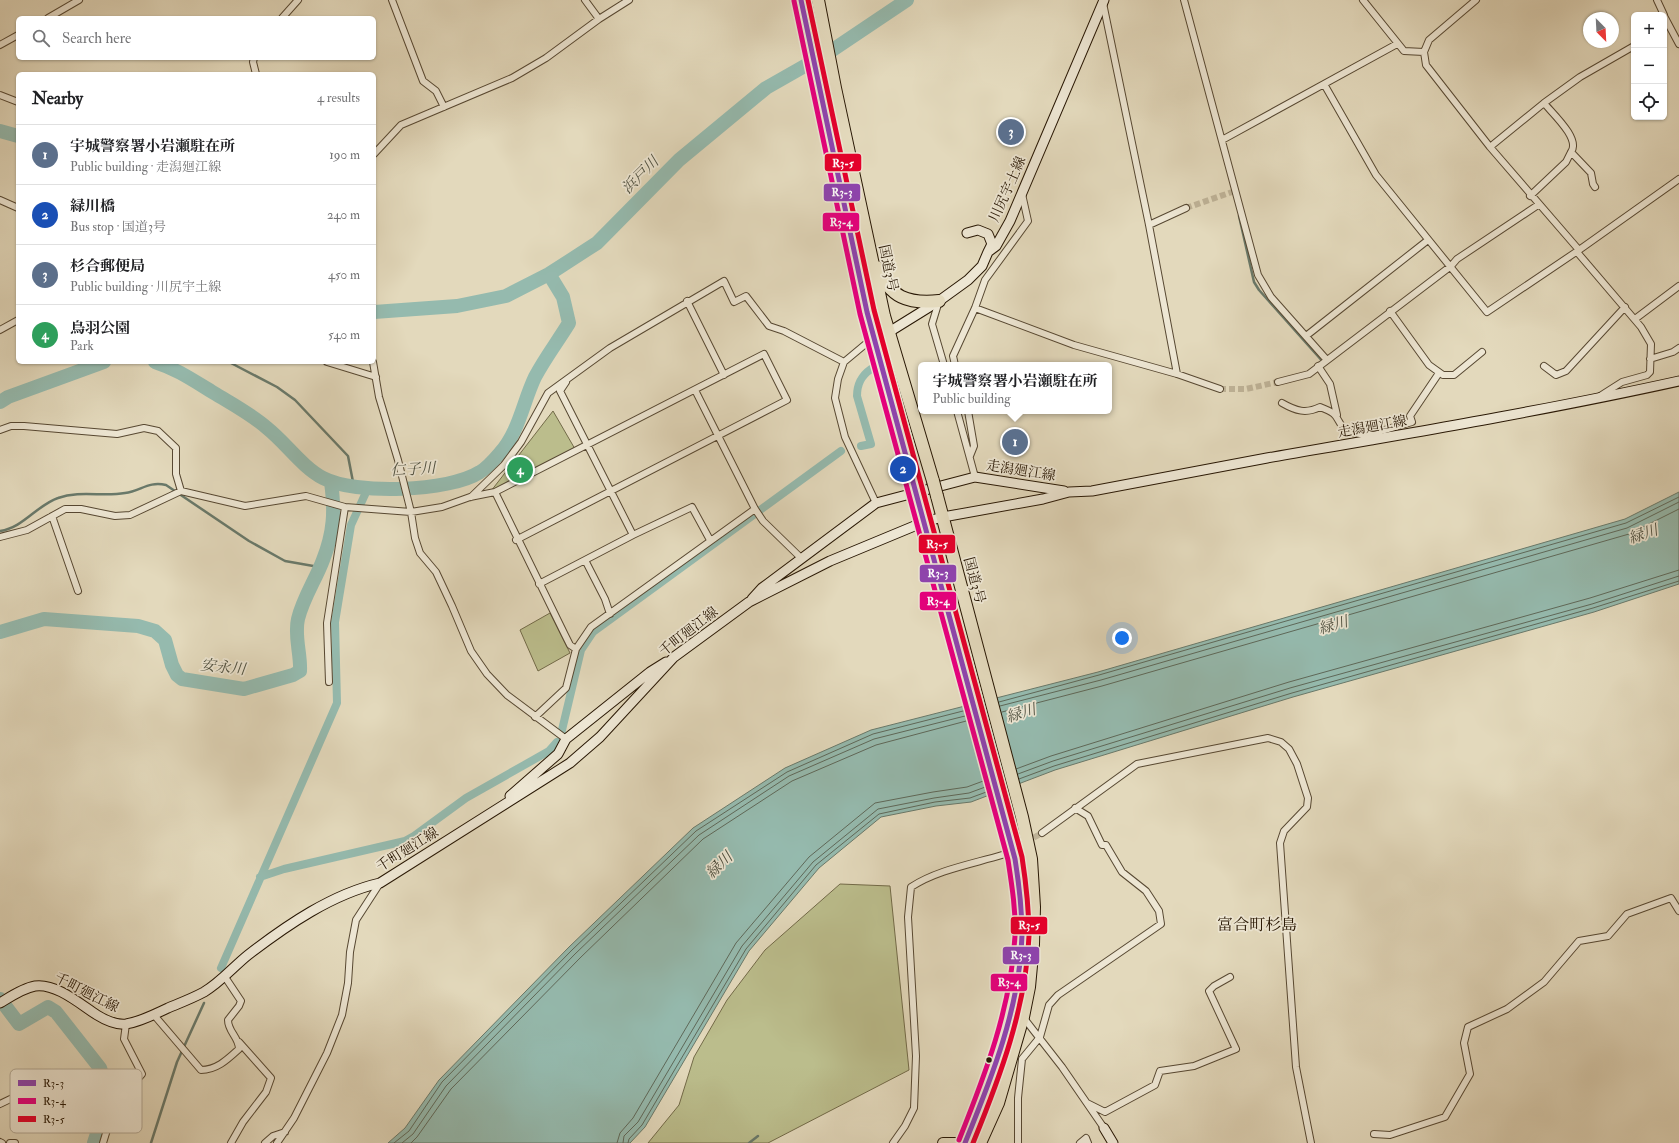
<!DOCTYPE html>
<html lang="en">
<head>
<meta charset="utf-8">
<style>
  body { margin:0; font-family:"IM FELL Double Pica","Noto Serif JP",serif; background:#f2f2f2; color:#202124 }
  .controls { position:absolute; right:12px; top:12px; display:grid; overflow:hidden; border-radius:6px; box-shadow:0 1px 3px #0004 }
  .controls button { width:36px; height:36px; display:grid; place-items:center; padding:0; border:0; border-bottom:1px solid #e0e0e0; background:#fff; color:#202124; font:20px sans-serif }
  .compass { position:absolute; left:1583px; top:12px; width:36px; height:36px; border-radius:50%; background:#fff; box-shadow:0 1px 3px #0004; rotate:156deg }
  .you { position:absolute; left:1122px; top:638px; width:14px; height:14px; margin:-10px; border:3px solid #fff; border-radius:50%; background:#1a73e8; box-shadow:0 0 0 6px #1a73e833 }
  .badge { display:grid; place-items:center; width:26px; height:26px; border-radius:50%; background:#8f2418; color:#fff; font-size:13px; font-weight:700 }
  .pin { position:absolute; translate:-50% -50%; border:2px solid #fff; box-shadow:0 1px 4px #0006 }
  .popup { position:absolute; left:918px; top:362px; width:194px; height:52px; box-sizing:border-box; display:grid; place-content:center; border-radius:6px; background:#fff; filter:drop-shadow(0 1px 3px #0005); font-size:13px; white-space:nowrap; color:#757577 }
  .popup b { font-size:15px; color:#202124 }
  .popup::after { content:''; position:absolute; left:50%; top:100%; margin-left:-8px; border:8px solid transparent; border-top-color:#fff }
  .list { margin:0; padding:0; list-style:none }
  h2 { display:flex; justify-content:space-between; align-items:center; height:52px; margin:0; padding:0 16px; font-size:17px }
  h2 small { font-size:13px; font-weight:400; color:#757577 }
  .list li { display:grid; grid-template-columns:26px 1fr auto; gap:12px; align-items:center; box-sizing:border-box; height:60px; padding:0 16px; border-top:1px solid #e0e0e0 }
  .list b { display:block; font-size:15px; white-space:nowrap }
  .list p { margin:0; font-size:13px; white-space:nowrap; color:#757577 }
  .list em { font-size:13px; font-style:normal; color:#757577 }
  .icon { flex:none; width:22px; height:22px; fill:none; stroke:currentColor; stroke-width:2; stroke-linecap:round; stroke-linejoin:round }
  .map { position:relative; flex:none; width:1679px; height:1143px; overflow:hidden }
  .search { position:absolute; background:#fff; box-shadow:0 1px 3px #0004; left:16px; top:16px; width:360px; height:44px; display:flex; align-items:center; gap:10px; box-sizing:border-box; padding:0 14px; border-radius:6px; color:#757577; font-size:15px }
  .panel { position:absolute; background:#fff; box-shadow:0 1px 3px #0004; left:16px; top:72px; width:360px; height:292px; border-radius:6px }
  .map>svg:first-child { display:block }
  .green { fill:#bbbd8c; stroke:#726a48 }
  .water { fill:#95baae; stroke:#69796a }
  .lines { fill:none; stroke-linecap:round; stroke-linejoin:round }
  .shore { stroke:#5e6859; stroke-width:1 }
  .stream { stroke:#69796a; stroke-width:2.5 }
  .canal { stroke:#95baae; stroke-width:8 }
  .river { stroke:#95baae; stroke-width:14 }
  .street-tunnel { stroke:#beb297; stroke-width:6; stroke-dasharray:6 3; stroke-linecap:butt }
  .street-casing { stroke:#574832; stroke-width:8 }
  .secondary-casing { stroke:#281704; stroke-width:11 }
  .primary-casing { stroke:#281704; stroke-width:12 }
  .highway-casing { stroke:#281704; stroke-width:14 }
  .street { stroke:#ede6d3; stroke-width:6 }
  .secondary { stroke:#ede6d3; stroke-width:9 }
  .primary { stroke:#e3d9bc; stroke-width:10 }
  .highway { stroke:#e3d9bc; stroke-width:12 }
  .highway-bridge-casing { stroke:#281704; stroke-width:14; stroke-linecap:butt }
  .highway-bridge { stroke:#e3d9bc; stroke-width:12 }
  .bus-1-casing { stroke:#ede6d3; stroke-width:8 }
  .bus-2-casing { stroke:#ede6d3; stroke-width:8 }
  .bus-3-casing { stroke:#ede6d3; stroke-width:8 }
  .bus-1 { stroke:#8e44ad; stroke-width:5 }
  .bus-2 { stroke:#e5007d; stroke-width:5 }
  .bus-3 { stroke:#e4002b; stroke-width:5 }
  .bus-dot { fill:#281704; stroke:#ede6d3; stroke-width:1.5 }
  .labels { text-anchor:middle; stroke-width:3.5; stroke-linejoin:round; paint-order:stroke }
  .street-label { font-size:14px; fill:#281704; stroke:#ede6d3 }
  .water-label { font-size:15px; font-style:italic; fill:#4e5040; stroke:#ede6d3 }
  .quarter-label { font-size:16px; fill:#281704; stroke:#ede6d3 }
  .key { fill:#ede6d3; stroke:#b2a895; stroke-width:1 }
  .key-label { font-size:11px; fill:#281704 }
  .line-badge { stroke:#ede6d3; stroke-width:1.5 }
  .badge-label { font-size:11px; text-anchor:middle; font-weight:bold; fill:#fff }
</style>
</head>
<body>
<div class="map">
<svg width="1679" height="1143" viewBox="0 0 1679 1143">
  <rect width="100%" height="100%" fill="#e3d9bc"/>
  <filter id="stains"><feTurbulence type="fractalNoise" baseFrequency=".005" numOctaves="4"/><feColorMatrix values="0 0 0 0 .2 0 0 0 0 .09 0 0 0 0 .02 0 0 0 .5 -.17"/></filter>
  <radialGradient id="worn" r=".72"><stop offset=".6" stop-color="#630" stop-opacity="0"/><stop offset="1" stop-color="#630" stop-opacity=".3"/></radialGradient>
  <path class="green" d="M553,411L575,449L491,491Z
    M550,613L570,653L538,671L520,630Z
    M840,884L890,886L909,1070L768,1143H648L679,1105L694,1057L727,1000L765,950Z"/>
  <path class="water" d="M1679,492V584L1594,612L1293,697L1055,770L971,802L936,806L881,817L819,868L749,951L645,1127L630,1143H388L405,1128L439,1080L569,947L693,828L785,768L871,730L1098,672L1625,519Z"/>
  <g class="lines">
    <path class="shore" d="M999,702L1099,675L1626,523L1679,497
      M1000,706L1101,680L1627,528L1679,502
      M1002,712L1102,686L1629,534L1679,509
      M1016,769L1051,756L1289,682L1590,598L1679,570
      M1018,774L1053,761L1290,688L1592,604L1679,576
      M1019,779L1054,766L1292,693L1593,608L1679,581
      M394,1143L409,1131L442,1082L572,950L696,831L787,772L873,734L967,710
      M402,1143L413,1134L446,1086L575,954L699,835L789,776L874,739L969,715
      M411,1143L417,1137L451,1089L580,958L703,839L792,781L876,745L970,720
      M617,1143L620,1133L633,1118L736,943L809,857L875,803L933,792L967,787L986,780
      M623,1143L624,1136L638,1122L742,946L813,862L878,809L934,798L969,793L988,786
      M628,1143L629,1139L642,1125L746,949L816,865L879,814L935,802L970,798L989,791"/>
    <path class="stream" d="M1239,216L1254,282L1259,290L1324,363
      M229,362L277,387L295,400L348,456L354,487
      M0,531C23,528 37,505 58,498C80,490 103,497 125,493C141,491 148,481 166,485L249,541L285,561L319,567
      M151,1143L177,1062L204,1003
      M749,1143L758,1136"/>
    <path class="canal" d="M861,446L871,444L857,396C857,384 861,376 871,369
      M562,730L581,650L593,632L841,451
      M260,877L284,869L405,841L414,836L466,798L549,751L557,742
      M221,968L337,703L335,622L351,525L368,488"/>
    <path class="river" d="M0,131L18,136
      M374,312L457,306L506,296L549,274L597,243L679,160L766,88L831,51L907,0
      M155,362C177,369 194,381 214,393C232,404 251,414 267,428C286,443 302,467 323,478C355,495 449,492 480,472C487,468 494,460 500,453C519,432 523,402 535,377C545,358 558,341 569,323L563,297L549,274
      M0,402L8,397L104,362
      M0,632L44,619L138,626L155,631L165,640L172,665L177,675L182,679L244,689L293,675L300,671C301,654 294,636 298,619C303,598 316,579 323,560C334,532 335,511 331,482
      M0,999L19,1024L48,1007L56,1012L100,1068L109,1096L94,1143"/>
    <path class="street-tunnel" d="M1186,208L1235,191
      M1220,389H1246L1278,382
      M1002,855L1042,833"/>
    <defs>
      <path id="street" d="M392,0L423,81L436,91L444,107
        M585,0L599,19
        M1184,0L1258,275L1271,297L1326,359
        M1363,0L1404,51L1424,52
        M1476,0L1429,40L1424,52L1426,65L1490,147L1579,250
        M1657,0L1664,15
        M1103,3L1149,225L1177,374
        M1664,16L1679,44
        M48,18L79,0
        M282,18L298,0
        M0,45L18,35
        M254,58L253,62L256,74
        M1324,84L1376,175L1487,312L1579,250L1679,179
        M0,95L18,102
        M1544,103C1552,113 1581,139 1571,152L1591,173L1593,184L1595,187
        M1222,140L1397,44
        M1490,147L1544,103L1580,77L1634,46
        M374,154L401,125L512,78L546,58L599,19L629,0
        M1530,196L1566,162L1571,152
        M0,200L18,208
        M1149,225L1186,208
        M1577,252L1641,327L1651,344L1650,372L1647,375L1622,382L1600,396
        M687,301L724,375
        M939,301L932,324L944,365
        M975,308L1074,345L1177,374L1220,389
        M1390,311L1429,365L1443,375H1454L1482,352
        M1635,319L1679,286
        M0,330L18,320
        M1306,336L1428,240
        M874,337L844,362L838,379L835,398L845,437L876,503
        M1650,359L1673,352L1679,348
        M327,362L376,377
        M373,362L379,397L398,460L411,512L415,538L420,553L436,572L452,606L471,651L487,674L507,695L566,739
        M955,365L953,356L975,308L985,280L1028,221L1022,194
        M1318,366L1330,384L1337,415
        M1544,366L1556,375L1566,371L1625,307
        M566,382L560,391L633,535
        M1278,382L1309,374L1451,266L1457,259L1538,205
        M695,390L755,509L763,521L801,558
        M1282,403C1296,411 1306,414 1320,407C1341,415 1334,417 1346,432L1367,435L1373,441
        M957,411L975,477
        M968,411L974,446L970,456
        M0,430L11,426H24L117,434L144,428L158,431L176,448V474L181,491
        M1367,435L1412,422L1410,416L1439,373
        M495,492L565,635L570,645L576,649
        M471,497L504,465L521,442L548,393L610,348L724,281L734,302L746,296L769,326L784,331L844,362
        M52,516L78,591
        M0,537L27,530L65,509H81L115,516L130,515L181,491L245,506L306,496L345,507L411,512L442,507L470,497L495,492L764,354L787,400L516,540
        M585,560L605,599L610,614
        M539,584L633,535L692,507L710,540
        M329,682L327,623L345,507
        M535,717L566,688L576,649L591,627L755,509
        M1042,833L1137,764L1268,738L1281,742L1289,749L1297,764L1308,798L1307,807L1284,831L1280,843L1296,1067L1311,1143
        M154,1015L201,1070C217,1070 228,1059 239,1049C239,1037 228,1032 228,1020L239,1006L241,1001L225,977
        M1023,1017L1062,1067L1104,1128
        M1087,1103L1105,1112L1155,1085L1160,1071L1194,1066L1236,1049L1209,991L1214,986L1230,977
        M0,1104L27,1091L37,1083L49,1087
        M1374,1134L1390,1135L1445,1117L1470,1074L1464,1043L1468,1027L1507,1009L1544,982L1579,941L1608,936L1627,914L1671,898L1679,911
        M0,1142L2,1143
        M10,1143H15
        M103,1143L117,1097L134,1083L142,1074L124,1039L126,1024
        M231,1143L243,1122L266,1092L271,1078L239,1042
        M265,1143L273,1136L285,1132
        M277,1143L294,1118L327,1053L342,1015L348,983L350,952L356,920L380,883
        M893,1143L905,1126L914,1108L916,1056L908,917L911,887C937,870 972,864 1002,855
        M1018,1143V1098L1022,1059L1040,1037L1049,1005L1058,995L1161,924L1159,911L1146,891L1122,872L1106,845H1102L1088,816L1075,808
        M1080,1143L1086,1138L1088,1143"/>
      <path id="secondary" d="M967,233L978,230L988,234L992,244L988,252
        M874,337L889,332L939,301L968,280L982,266L988,252L996,246L1010,221L1104,0
        M752,599L762,588L876,503L975,477L1064,491
        M510,796L558,754L566,739L650,672L666,662
        M0,1003C10,997 23,988 35,986C56,983 80,1004 97,1015C105,1020 116,1025 126,1024C140,1022 155,1014 168,1008C180,1003 193,998 204,992C221,982 233,967 248,955C287,925 332,894 380,883L570,763L600,737L674,657L749,602L830,561L924,522L943,517L1043,499L1069,492L1092,491C1150,480 1209,469 1267,458C1405,434 1543,411 1679,381
        M1104,1128L1113,1143"/>
      <path id="primary" d="M943,1143H956"/>
      <path id="highway" d="M801,0L867,312L915,486
        M818,0L835,88L884,316L933,481
        M877,267C890,298 908,304 939,301
        M937,496L1022,817L1031,859L1034,907L1033,944L1029,987L1023,1017L998,1103L980,1143
        M918,502L1015,859C1017,874 1020,889 1021,904C1027,988 996,1068 965,1143"/>
    </defs>
    <use href="#street" class="street-casing"/>
    <use href="#secondary" class="secondary-casing"/>
    <use href="#primary" class="primary-casing"/>
    <use href="#highway" class="highway-casing"/>
    <use href="#street" class="street"/>
    <use href="#secondary" class="secondary"/>
    <use href="#primary" class="primary"/>
    <use href="#highway" class="highway"/>
    <defs>
      <path id="highway-bridge" d="M933,481L937,496
        M915,486L918,502"/>
    </defs>
    <use href="#highway-bridge" class="highway-bridge-casing"/>
    <use href="#highway-bridge" class="highway-bridge"/>
    <defs>
      <path id="bus-1" d="M801,0L867,312L1015,859C1019,884 1022,909 1022,935C1020,1007 992,1077 965,1143"/>
      <path id="bus-2" d="M794,1L860,314L1008,860C1012,886 1016,911 1015,936C1011,1008 985,1075 959,1140"/>
      <path id="bus-3" d="M808,0L874,310L1022,857C1026,883 1029,909 1029,936C1026,1008 1000,1077 973,1143"/>
    </defs>
    <use href="#bus-1" class="bus-1-casing"/>
    <use href="#bus-2" class="bus-2-casing"/>
    <use href="#bus-3" class="bus-3-casing"/>
    <use href="#bus-1" class="bus-1"/>
    <use href="#bus-2" class="bus-2"/>
    <use href="#bus-3" class="bus-3"/>
  </g>
  <circle class="bus-dot" cx="989" cy="1060" r="3.5"/>
  <g class="labels">
    <g class="street-label">
      <text transform="translate(1007 189) rotate(-66)" y="5">川尻宇土線</text>
      <text transform="translate(889 268) rotate(78)" y="5">国道3号</text>
      <text transform="translate(1372 426) rotate(-10)" y="5">走潟廻江線</text>
      <text transform="translate(1021 470) rotate(9)" y="5">走潟廻江線</text>
      <text transform="translate(975 580) rotate(75)" y="5">国道3号</text>
      <text transform="translate(688 631) rotate(-38)" y="5">千町廻江線</text>
      <text transform="translate(407 849) rotate(-32)" y="5">千町廻江線</text>
      <text transform="translate(87 992) rotate(27)" y="5">千町廻江線</text>
    </g>
    <g class="water-label">
      <text transform="translate(640 175) rotate(-45)" y="5">浜戸川</text>
      <text transform="translate(413 469) rotate(-3)" y="5">仁子川</text>
      <text transform="translate(1643 534) rotate(-19)" y="5">緑川</text>
      <text transform="translate(1333 625) rotate(-16)" y="5">緑川</text>
      <text transform="translate(223 667) rotate(6)" y="5">安永川</text>
      <text transform="translate(1021 713) rotate(-17)" y="5">緑川</text>
      <text transform="translate(719 865) rotate(-44)" y="5">緑川</text>
    </g>
    <g class="quarter-label">
      <text x="1257" y="930">富合町杉島</text>
    </g>
  </g>
  <rect x="10" y="1069" width="132" height="64" rx="6" class="key"/>
  <rect x="18" y="1080" width="18" height="6" fill="#8e44ad"/>
  <rect x="18" y="1098" width="18" height="6" fill="#e5007d"/>
  <rect x="18" y="1116" width="18" height="6" fill="#e4002b"/>
  <g class="key-label">
    <text x="43" y="1087">R3-3</text>
    <text x="43" y="1105">R3-4</text>
    <text x="43" y="1123">R3-5</text>
  </g>
  <g class="line-badge">
    <rect x="824" y="153" width="38" height="19" rx="4" fill="#e4002b"/>
    <rect x="823" y="183" width="38" height="19" rx="4" fill="#8e44ad"/>
    <rect x="822" y="212" width="38" height="20" rx="4" fill="#e5007d"/>
    <rect x="918" y="534" width="38" height="20" rx="4" fill="#e4002b"/>
    <rect x="919" y="564" width="38" height="19" rx="4" fill="#8e44ad"/>
    <rect x="919" y="591" width="38" height="20" rx="4" fill="#e5007d"/>
    <rect x="1010" y="916" width="38" height="19" rx="4" fill="#e4002b"/>
    <rect x="1002" y="946" width="38" height="19" rx="4" fill="#8e44ad"/>
    <rect x="990" y="973" width="38" height="19" rx="4" fill="#e5007d"/>
  </g>
  <g class="badge-label">
    <text x="843" y="167">R3-5</text>
    <text x="842" y="196">R3-3</text>
    <text x="841" y="226">R3-4</text>
    <text x="937" y="548">R3-5</text>
    <text x="938" y="577">R3-3</text>
    <text x="938" y="605">R3-4</text>
    <text x="1029" y="929">R3-5</text>
    <text x="1021" y="959">R3-3</text>
    <text x="1009" y="986">R3-4</text>
  </g>
  <rect width="100%" height="100%" filter="url(#stains)"/>
  <rect width="100%" height="100%" fill="url(#worn)"/>
</svg>
<div class="controls">
<button>+</button>
<button>−</button>
<button><svg class="icon" aria-label="locate" viewBox="0 0 24 24"><circle cx="12" cy="12" r="6"/><path d="M12 2v4M12 18v4M2 12h4M18 12h4"/></svg></button>
</div>
<svg class="compass" viewBox="-18 -18 36 36"><path d="M0-13l5 13h-10z" fill="#e53935"/><path d="M0 13l5-13h-10z" fill="#757577"/></svg>
<div class="you"></div>
<div class="pin badge" style="left:1015px;top:442px;background:#5c6f8a">1</div>
<div class="popup"><b>宇城警察署小岩瀬駐在所</b>Public building</div>
<div class="pin badge" style="left:903px;top:469px;background:#1a4fb4">2</div>
<div class="pin badge" style="left:1011px;top:132px;background:#5c6f8a">3</div>
<div class="pin badge" style="left:520px;top:470px;background:#2e9e5b">4</div>
<div class="search"><svg class="icon" aria-label="search" viewBox="0 0 24 24"><circle cx="10" cy="10" r="6"/><path d="M15 15l6 6"/></svg>Search here</div>
<section class="panel">
<h2>Nearby<small>4 results</small></h2>
<ul class="list">
<li><span class="badge" style="background:#5c6f8a">1</span><div><b>宇城警察署小岩瀬駐在所</b><p>Public building · 走潟廻江線</p></div><em>190 m</em></li>
<li><span class="badge" style="background:#1a4fb4">2</span><div><b>緑川橋</b><p>Bus stop · 国道3号</p></div><em>240 m</em></li>
<li><span class="badge" style="background:#5c6f8a">3</span><div><b>杉合郵便局</b><p>Public building · 川尻宇土線</p></div><em>450 m</em></li>
<li><span class="badge" style="background:#2e9e5b">4</span><div><b>鳥羽公園</b><p>Park</p></div><em>540 m</em></li>
</ul>
</section>
</div>
</body>
</html>
